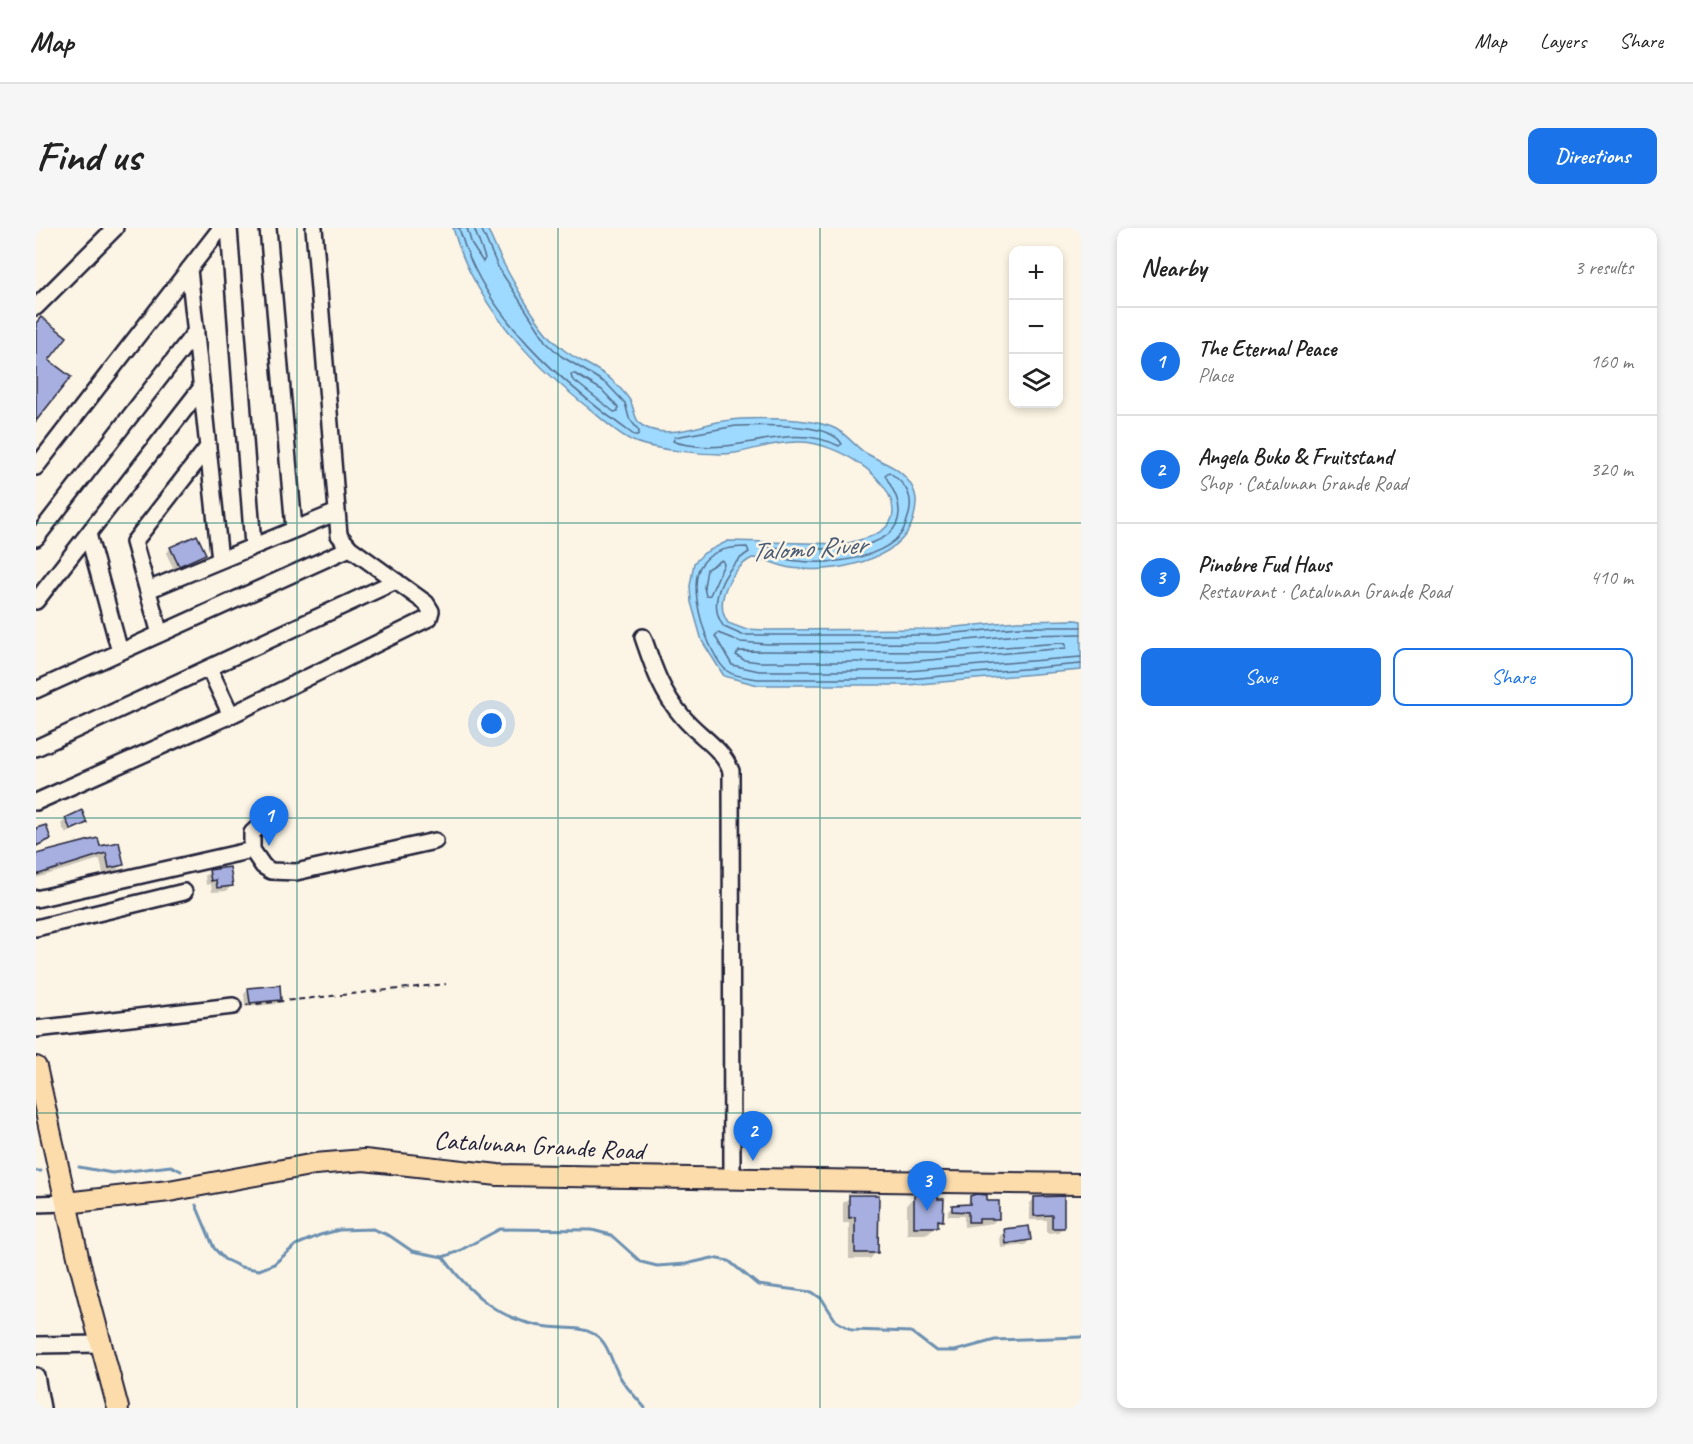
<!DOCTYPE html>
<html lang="en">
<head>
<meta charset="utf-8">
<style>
  body { margin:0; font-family:Caveat,sans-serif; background:#f6f6f6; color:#222 }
  .controls { position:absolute; right:18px; top:18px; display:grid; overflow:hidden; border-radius:12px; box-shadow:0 3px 9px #0003 }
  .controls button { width:54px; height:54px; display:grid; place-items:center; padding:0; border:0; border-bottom:2px solid #e0e0e0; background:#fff; color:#222; font:30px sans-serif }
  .you { position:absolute; left:456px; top:496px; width:21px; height:21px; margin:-15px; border:4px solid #fff; border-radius:50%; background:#1a73e8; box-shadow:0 0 0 9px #1a73e833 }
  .badge { display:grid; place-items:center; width:39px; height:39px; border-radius:50%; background:#1a73e8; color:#fff; font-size:20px; font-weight:700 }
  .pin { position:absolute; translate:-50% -50px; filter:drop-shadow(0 2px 3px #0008) }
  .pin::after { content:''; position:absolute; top:32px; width:21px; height:18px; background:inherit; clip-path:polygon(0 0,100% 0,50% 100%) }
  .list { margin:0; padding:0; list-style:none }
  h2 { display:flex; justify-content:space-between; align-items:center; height:78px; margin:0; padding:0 24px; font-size:26px }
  h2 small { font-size:20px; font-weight:400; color:#767676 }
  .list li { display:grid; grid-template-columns:39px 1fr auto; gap:18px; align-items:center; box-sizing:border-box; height:108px; padding:0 24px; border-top:2px solid #e0e0e0 }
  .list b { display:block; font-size:22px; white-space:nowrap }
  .list p { margin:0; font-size:20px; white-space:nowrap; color:#767676 }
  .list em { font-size:20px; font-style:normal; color:#767676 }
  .actions { display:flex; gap:12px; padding:18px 24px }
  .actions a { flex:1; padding:14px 0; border:2px solid #1a73e8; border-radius:12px; text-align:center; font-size:21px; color:#1a73e8 }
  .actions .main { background:#1a73e8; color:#fff }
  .icon { flex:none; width:33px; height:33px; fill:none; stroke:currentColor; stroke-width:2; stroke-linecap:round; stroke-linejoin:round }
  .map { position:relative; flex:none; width:1045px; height:1180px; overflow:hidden; border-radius:12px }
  header { display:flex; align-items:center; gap:36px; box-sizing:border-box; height:84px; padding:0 30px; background:#fff; border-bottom:2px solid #e0e0e0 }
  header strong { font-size:28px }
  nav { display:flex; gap:33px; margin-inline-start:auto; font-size:21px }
  .intro { display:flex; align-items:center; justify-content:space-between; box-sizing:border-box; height:144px; padding:0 36px }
  h1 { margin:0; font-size:42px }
  .button { padding:15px 27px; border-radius:12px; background:#1a73e8; color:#fff; font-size:21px; font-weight:700 }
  main { display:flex; gap:36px; padding:0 36px }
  aside { flex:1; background:#fff; border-radius:12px; box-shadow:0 3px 9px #0003 }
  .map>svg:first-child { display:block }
  .water { fill:#9edaff; stroke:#6c90b1; stroke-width:1.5 }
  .shadow { fill:#0003 }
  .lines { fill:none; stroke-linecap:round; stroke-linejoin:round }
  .shore { stroke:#546c89; stroke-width:1.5 }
  .stream { stroke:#6c90b1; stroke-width:3 }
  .building { fill:#a6afdf; stroke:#22223b; stroke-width:1.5 }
  .minor-casing { stroke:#22223b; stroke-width:20 }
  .major-casing { stroke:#22223b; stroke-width:24 }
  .path { stroke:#22223b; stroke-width:2; stroke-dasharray:6 4.5; stroke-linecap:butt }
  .minor { stroke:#fcf5e5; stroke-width:15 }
  .major { stroke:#fddcac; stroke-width:20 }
  .grid { fill:none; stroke:#0f766e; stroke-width:1.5; stroke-opacity:0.55 }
  .labels { text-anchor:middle; stroke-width:5; stroke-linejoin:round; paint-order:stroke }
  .street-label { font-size:26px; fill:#22223b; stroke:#fcf5e5 }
  .water-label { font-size:27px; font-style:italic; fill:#475976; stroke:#fcf5e5 }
</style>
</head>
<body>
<header>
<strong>Map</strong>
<nav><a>Map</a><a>Layers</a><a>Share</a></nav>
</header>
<div class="intro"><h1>Find us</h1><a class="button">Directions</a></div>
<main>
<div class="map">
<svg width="1045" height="1180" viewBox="0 0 1045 1180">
  <rect width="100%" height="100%" fill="#fcf5e5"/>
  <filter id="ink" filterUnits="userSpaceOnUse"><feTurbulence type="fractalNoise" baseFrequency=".0167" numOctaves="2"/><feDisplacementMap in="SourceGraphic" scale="12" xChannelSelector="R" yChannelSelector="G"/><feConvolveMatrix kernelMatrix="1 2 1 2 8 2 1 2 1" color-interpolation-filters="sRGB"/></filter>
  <g filter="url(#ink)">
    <path class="water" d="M417,0H451C464,32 501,102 528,122C543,134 564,140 578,154C583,159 589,165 593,171C599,179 597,192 607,198C631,212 663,197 687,193C713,189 777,189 800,201C810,206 818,217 828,224C842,233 859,237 870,250C882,264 882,275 877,292C864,334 794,346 755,340C742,338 729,330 716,330C695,341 677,374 692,395L708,401L731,402L900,401L981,393L1039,392L1045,393V442L872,457H722L688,448L666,413L655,374L654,358L658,335L668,325L692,313L808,316C825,312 857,306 857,283C856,247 798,215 766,214C742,213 721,221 699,225C677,228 614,222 595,212C581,205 567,192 555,182C496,136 437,74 417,0Z"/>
    <path class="shadow" d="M135,320L168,326L138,342L130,325Z
      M30,591L50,594L30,606L25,596Z
      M0,602L13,611L0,620Z
      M63,619L86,636L80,643L67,645L64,631L0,650V628Z
      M174,643L195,658L190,663L176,664L175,656L170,657L169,648Z
      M213,761L244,771L239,776L209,779L208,766Z
      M879,968L906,992L892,1006H871V976Z
      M814,969L840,1024L834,1031H813V995H807V975Z
      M935,970L949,975L961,990L957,995L928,999V988H912V983L917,978H930Z
      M999,970H1027V1000L1022,1004L1011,1005V992H994V975Z
      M969,1003L994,1012L989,1017L965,1020L964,1008Z"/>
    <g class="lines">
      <path class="shore" d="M423,0C447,88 527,156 598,207H602L603,203L593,190L589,175L571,156L525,128L512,116L462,39L445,0
        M431,0L436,17L447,34L449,30L438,0
        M535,146H539L566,162L582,179V183L578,184L536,151Z
        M700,198C724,198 794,193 806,216L803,218C756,194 708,224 660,218C652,217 643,216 637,213L639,209Z
        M853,244C868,255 878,266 873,286C871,293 869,301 864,307C837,339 759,340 725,324L727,319C758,319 861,334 863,285C864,271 855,259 849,247Z
        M686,332L688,336L674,367L670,368L668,359L671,341Z
        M1045,399H982L900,407H706L688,399C669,374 690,338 713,324L711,319C695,319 677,321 666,336C649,356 672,428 691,443C699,449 712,449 722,451H872L1045,436
        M1045,406L982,407L900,415L731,416L705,414L682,405L679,408L696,437L723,443H871L1045,429
        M1025,415L1030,416V420L871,434H723L708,432L700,427L703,423L901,424Z"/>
      <path class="stream" d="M43,939L76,945L135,938L145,943
        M0,943H5
        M160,977L178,1020L188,1031L205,1039L223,1042L238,1036L260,1017L284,1007L303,1002L337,1001L354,1008L376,1023L407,1029L421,1024L464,1001L556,1002L575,1007L605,1034L621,1038L650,1036L676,1030L693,1033L722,1057L776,1064L786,1071L800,1093L816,1102L875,1104L900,1123H919L959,1112L1045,1109
        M407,1029C435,1067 465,1094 513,1099C529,1101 544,1098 558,1106C574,1115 575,1137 586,1152C592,1162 602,1171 609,1180"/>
    </g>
    <path class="building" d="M5,89L31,109L13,132L35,149L0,193V95Z
      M161,307L170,326L143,338L134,319Z
      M46,582L51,595L35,602L29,590Z
      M10,597L15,611L0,618V600Z
      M62,610L64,618L83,614L88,637L73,640L70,625L0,647V626Z
      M194,639L197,658L181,660L180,652L175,653L173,642Z
      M244,757L245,772L214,775L212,760Z
      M940,966L951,967V973H963V991H943V994H932V984L916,983V977L934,976V968Z
      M813,967H843L842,1025H819V989L813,990Z
      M878,967H902V971H908L907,993L902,992V999H878Z
      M1028,968V1000H1016V987L998,988V969Z
      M993,998L995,1012L970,1016L968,1001Z"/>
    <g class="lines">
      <defs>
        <path id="minor" d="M193,0L217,318
          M232,0L258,301
          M153,41L184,332
          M0,79L79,0
          M0,239L185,0
          M52,306L84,424
          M0,310L160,103
          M112,362L301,284
          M0,373L166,159
          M124,406L98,314L172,219
          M607,409C617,438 625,464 646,488C662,508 685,518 695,543L696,950
          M173,440L195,487
          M0,462L314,320
          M0,520L360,353
          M0,574L195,487L393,390L395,383L390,375L314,320L303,307L278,0
          M231,591L216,605V622L227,638L235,643L260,644L399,613
          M0,671L216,622
          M0,700L148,664
          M0,801L197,778
          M0,976L30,975
          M0,1117L65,1116
          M0,1148L6,1180"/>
        <path id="major" d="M0,839L43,1033L82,1180
          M30,975L133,963L279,936L328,932L462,947L1045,956"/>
      </defs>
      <use href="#minor" class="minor-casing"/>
      <use href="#major" class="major-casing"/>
      <path class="path" d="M210,777L410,756"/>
      <use href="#minor" class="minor"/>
      <use href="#major" class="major"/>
    </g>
  </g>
  <path class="grid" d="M261,0V1180M522,0V1180M784,0V1180M0,295H1045M0,590H1045M0,885H1045"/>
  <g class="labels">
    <g class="street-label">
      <text transform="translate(503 917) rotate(3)" y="9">Catalunan Grande Road</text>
    </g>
    <g class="water-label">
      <text transform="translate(772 320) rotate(-4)" y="9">Talomo River</text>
    </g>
  </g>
</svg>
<div class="controls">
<button>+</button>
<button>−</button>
<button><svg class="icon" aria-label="layers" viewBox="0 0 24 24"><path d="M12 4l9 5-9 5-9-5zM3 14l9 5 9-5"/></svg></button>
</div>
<div class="you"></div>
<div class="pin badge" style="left:233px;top:618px">1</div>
<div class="pin badge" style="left:717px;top:933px">2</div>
<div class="pin badge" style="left:891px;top:983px">3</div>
</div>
<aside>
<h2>Nearby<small>3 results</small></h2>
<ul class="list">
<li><span class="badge">1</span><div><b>The Eternal Peace</b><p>Place</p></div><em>160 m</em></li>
<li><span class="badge">2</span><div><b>Angela Buko &amp; Fruitstand</b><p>Shop · Catalunan Grande Road</p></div><em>320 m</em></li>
<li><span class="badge">3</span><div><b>Pinobre Fud Haus</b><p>Restaurant · Catalunan Grande Road</p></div><em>410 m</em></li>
</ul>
<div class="actions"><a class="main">Save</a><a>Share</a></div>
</aside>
</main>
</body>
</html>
